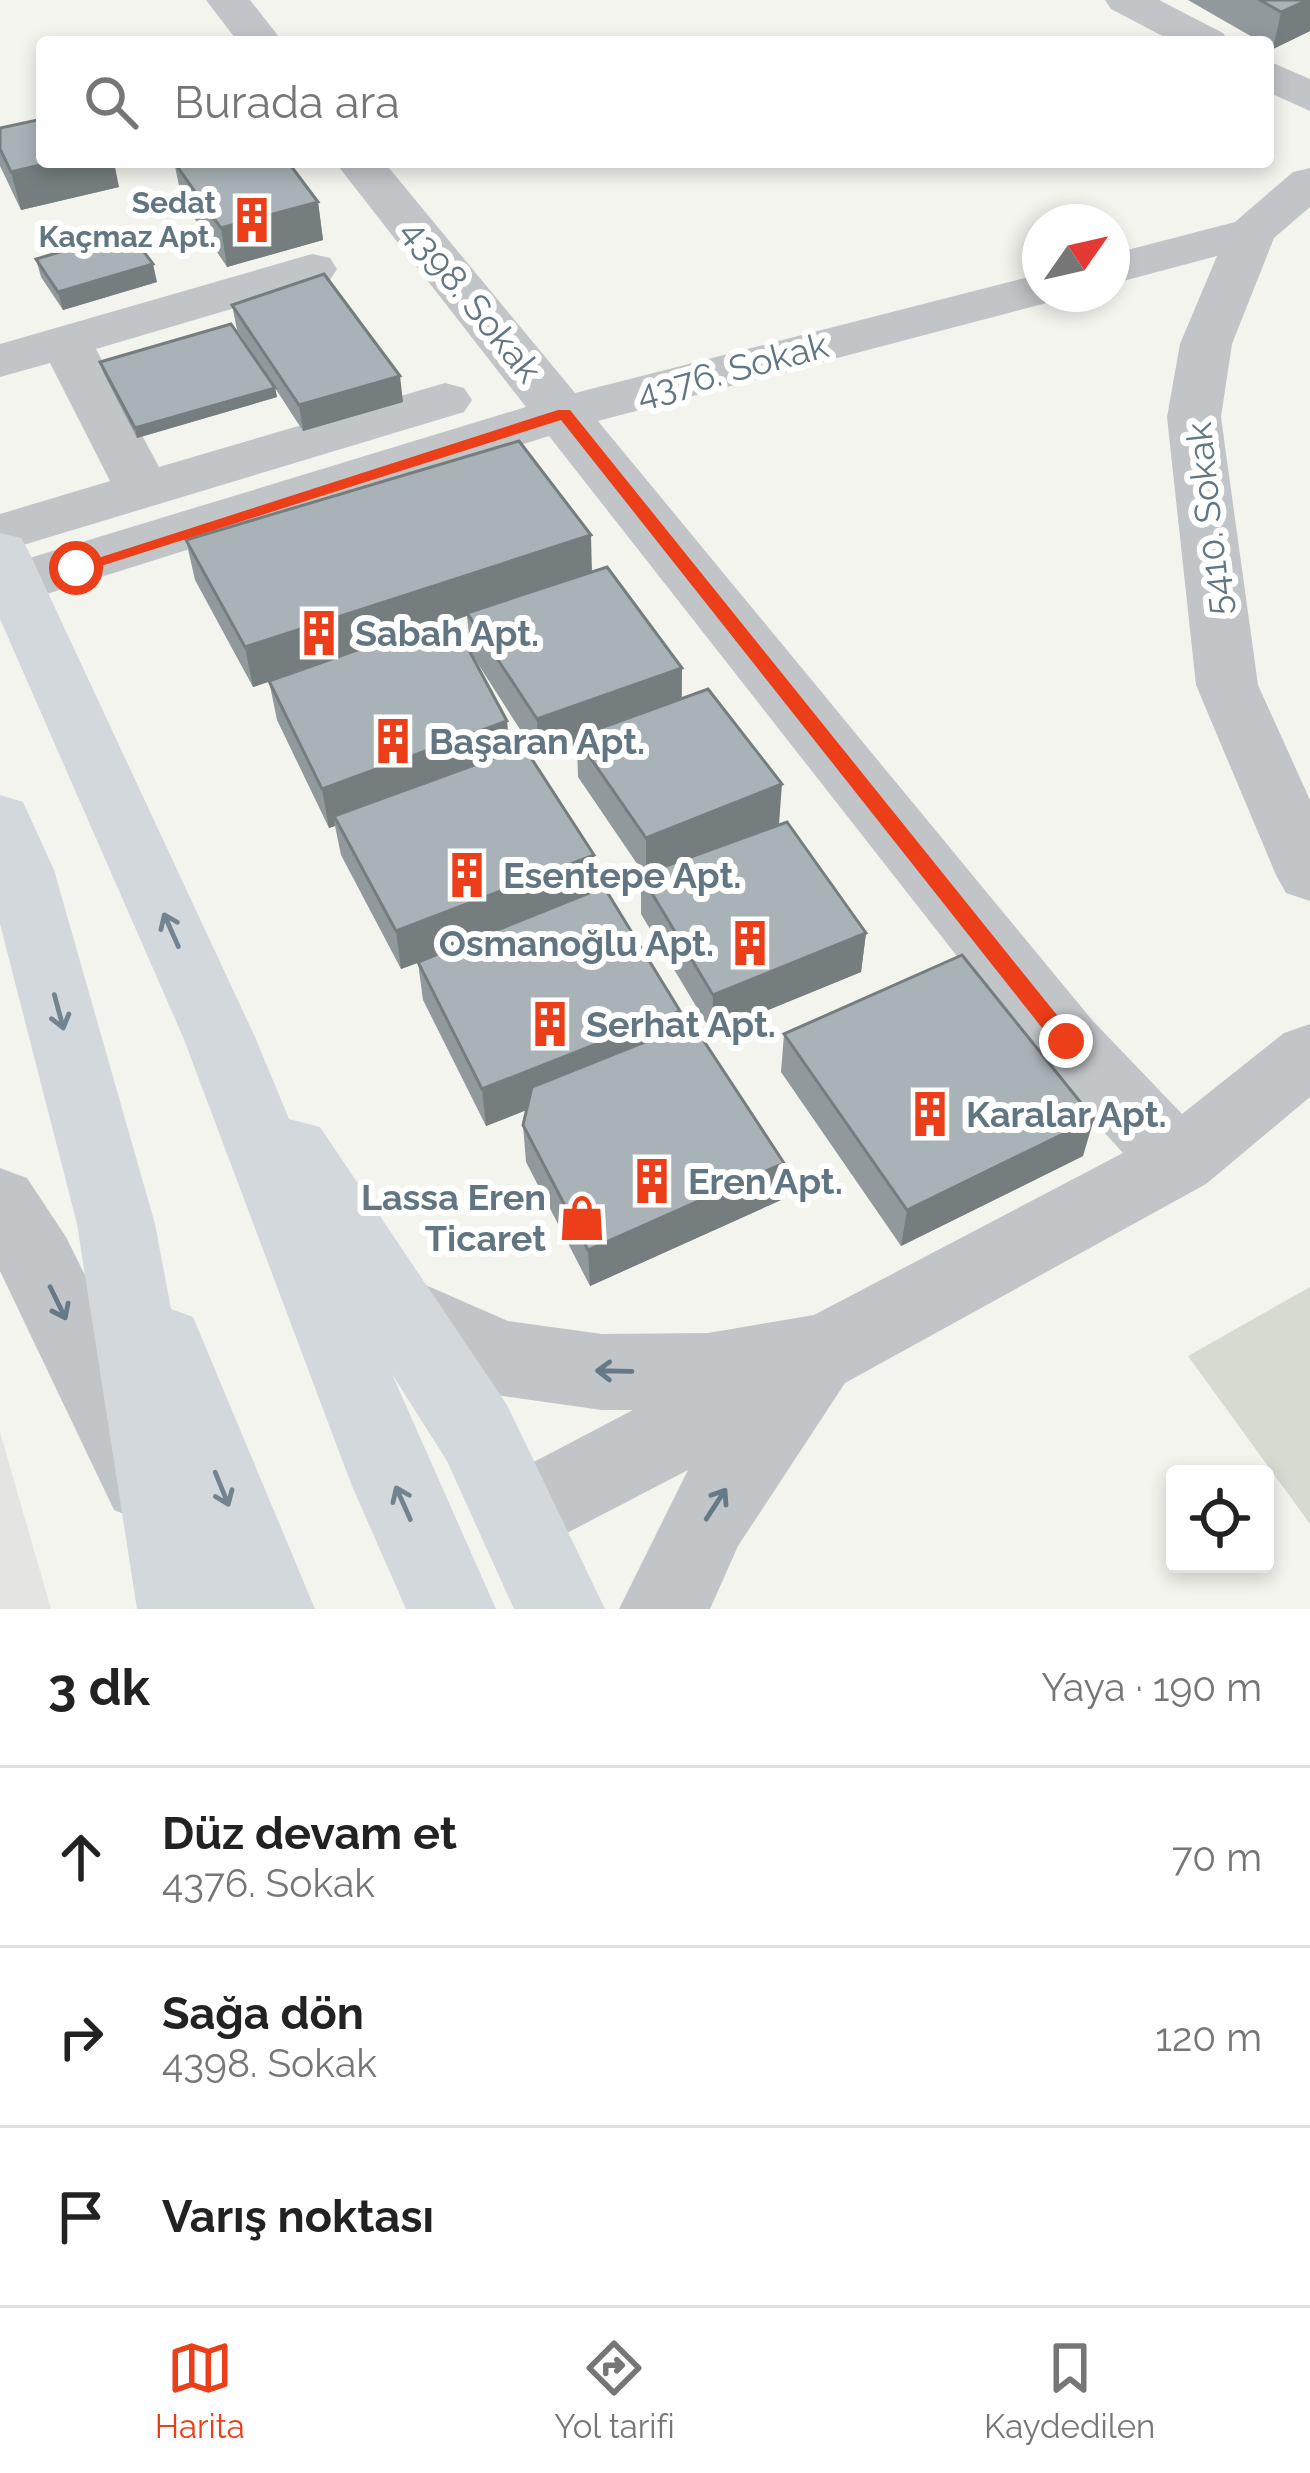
<!DOCTYPE html>
<html lang="tr">
<head>
<meta charset="utf-8">
<style>
  body { margin:0; font-family:Raleway,sans-serif; background:#f2f2f2; color:#222 }
  .controls { position:absolute; right:36px; bottom:36px; display:grid; overflow:hidden; border-radius:12px; box-shadow:0 6px 18px #0003 }
  .controls button { width:108px; height:108px; display:grid; place-items:center; padding:0; border:0; border-bottom:3px solid #e0e0e0; background:#fff; color:#222; font:60px sans-serif }
  .compass { position:absolute; left:1022px; top:204px; width:108px; height:108px; border-radius:50%; background:#fff; box-shadow:0 6px 18px #0003; rotate:56deg }
  .stop { position:absolute; width:36px; height:36px; margin:-27px; border:9px solid #ec3e18; border-radius:50%; background:#fff }
  .stop.end { background:#ec3e18; border-color:#fff; box-shadow:0 3px 12px #0008 }
  .list { margin:0; padding:0; list-style:none }
  h2 { display:flex; justify-content:space-between; align-items:center; height:156px; margin:0; padding:0 48px; font-size:51px }
  h2 small { font-size:39px; font-weight:400; color:#767676 }
  .list li { display:grid; grid-template-columns:78px 1fr auto; gap:36px; align-items:center; box-sizing:border-box; height:180px; padding:0 48px; border-top:3px solid #e0e0e0 }
  .list b { display:block; font-size:45px; white-space:nowrap }
  .list p { margin:0; font-size:39px; white-space:nowrap; color:#767676 }
  .list em { font-size:39px; font-style:normal; color:#767676 }
  .icon { flex:none; width:66px; height:66px; fill:none; stroke:currentColor; stroke-width:2; stroke-linecap:round; stroke-linejoin:round }
  .map { position:relative; flex:none; width:1310px; height:1609px; overflow:hidden }
  .search { position:absolute; background:#fff; box-shadow:0 6px 18px #0003; left:36px; right:36px; top:36px; height:132px; display:flex; align-items:center; gap:30px; box-sizing:border-box; padding:0 42px; border-radius:12px; color:#767676; font-size:45px }
  .sheet { height:696px; background:#fff }
  nav { display:flex; justify-content:space-around; align-items:center; box-sizing:border-box; height:168px; border-top:3px solid #e0e0e0; background:#fff; font-size:33px; color:#767676 }
  nav a { display:grid; justify-items:center; gap:6px }
  nav .on { color:#ec3e18 }
  .map>svg:first-child { display:block }
  .built { fill:#e4e5e3 }
  .green { fill:#d5dbd0 }
  .lines { fill:none; stroke-linecap:round; stroke-linejoin:round }
  .minor { fill:#c1c5c8; fill-rule:evenodd }
  .highway { fill:#d2d8dc; fill-rule:evenodd }
  .wall { fill:#91999d }
  .shaded-wall { fill:#767d7f }
  .building { fill:#a9b2b6; stroke:#767d7f; stroke-width:3 }
  .oneway { stroke:#728490 }
  .oneway2 { stroke:#667986 }
  .route { fill:#ec3e18 }
  .labels { text-anchor:middle; stroke-width:12; stroke-linejoin:round; paint-order:stroke }
  .far-poi-label { font-size:30px; font-weight:bold; fill:#617582; stroke:#fff; text-anchor:end }
  .street-label { font-size:36px; fill:#617582; stroke:#fff }
  .poi-label { font-size:36px; font-weight:bold; fill:#617582; stroke:#fff; text-anchor:start }
</style>
</head>
<body>
<div class="map">
<svg width="1310" height="1609" viewBox="0 0 1310 1609">
  <rect width="100%" height="100%" fill="#f4f4ef"/>
  <path class="built" d="M0,1432L51,1609H0Z"/>
  <path class="green" d="M1310,1287V1524L1188,1356Z"/>
  <g class="lines">
    <path class="minor" d="M206,0H250L283,42H238Z
      M1105,0H1159L1223,33L1229,42H1174L1111,9Z
      M1268,61L1310,79V111L1268,92Z
      M335,162H384L575,393L1040,274V294H1062L1058,300L598,421L1092,1020L1182,1114L1284,1033L1310,1024V1097L1206,1184L845,1383L738,1546L710,1609H619L688,1470L517,1559L486,1547L474,1517L486,1487L633,1410H602L502,1396L369,1336L358,1310L369,1284L398,1273L508,1321L602,1334L708,1333L814,1315L1123,1153L1040,1062L549,436L34,598L13,604L0,600V567L526,407Z
      M1310,168V207L1274,238L1232,344L1221,417L1258,685L1310,800V901L1286,893L1276,875L1196,685L1167,417L1180,344L1217,256L1112,284V254L1235,222L1293,172Z
      M312,254L330,258L337,269L330,280L96,349L159,467L445,383L464,388L472,400L464,412L0,552V514L110,481L50,363L0,377V344Z
      M0,1168L27,1178L66,1237L187,1481L174,1510L144,1522L114,1510L0,1271Z"/>
    <path class="highway" d="M0,533L21,538L29,552L255,1037L289,1119L320,1127L507,1405L605,1609H514L447,1461L392,1374L496,1609H406L352,1486L183,1037L0,619Z
      M0,795L23,802L54,870L155,1224L171,1309L193,1317L315,1609H137L77,1224L0,924Z"/>
  </g>
  <path class="wall" d="M1188,0H1310V31L1273,49L1268,46V42H1261Z
    M0,128L119,187L21,210L0,166Z
    M174,162L318,202L323,240L227,267L182,200Z
    M36,259L157,282L63,310L41,277Z
    M232,305L403,402L303,431L275,388L277,397L137,438L103,372L100,362L272,383L237,330Z
    M186,540L592,572L682,668V699L779,824L736,841L866,933L861,972L712,1033L641,914V875L644,874L578,777L577,745L539,759L471,653L467,616L453,621L507,721L509,753L594,855L595,891L680,1011V1028L784,1163L781,1200L590,1286L526,1162L523,1125L527,1110L486,1126L423,1000L418,963L401,969L341,855L335,826L329,828L277,720L269,681L253,687L195,580Z
    M784,1034L1083,1156L901,1246L781,1072Z"/>
  <path class="shaded-wall" d="M1308,0H1310V31L1273,49L1281,12Z
    M53,162H114L119,187L21,210L11,172Z
    M318,202L323,240L227,267L221,228Z
    M153,264L157,282L63,310L58,292Z
    M400,376L403,402L303,431L299,405Z
    M275,388L277,397L137,438L135,428Z
    M591,535L592,574L253,687L245,647Z
    M682,668L681,708L576,737L577,745L539,759L537,719Z
    M507,721L510,761L334,816L335,826L329,828L322,789Z
    M782,784L779,824L646,877V838Z
    M594,855L595,894L401,969L396,931Z
    M866,933L861,972L712,1033L713,995Z
    M680,1011L679,1049L486,1126L482,1089Z
    M1094,1119L1083,1156L901,1246L907,1210Z
    M784,1163L781,1200L590,1286L588,1250Z"/>
  <path class="building" d="M1260,0H1308L1281,12Z
    M42,119V162H53L11,172L0,149V128Z
    M174,162H288L318,202L221,228Z
    M129,232L153,264L58,292L36,259Z
    M324,274L400,376L299,405L232,305Z
    M231,324L275,388L135,428L100,362Z
    M519,441L591,535L245,647L186,540Z
    M607,567L682,668L537,719L467,613Z
    M451,617L507,721L322,789L269,681Z
    M708,689L782,784L646,838L576,737Z
    M524,747L594,855L396,931L334,816Z
    M787,822L866,933L713,995L641,875Z
    M604,887L680,1011L482,1089L418,962Z
    M962,955L1094,1119L907,1210L784,1034Z
    M692,1023L784,1163L588,1250L523,1125L532,1087Z"/>
  <defs><path id="oneway-shaft" d="M-6 0H5M1.5-3L5.5 0L1.5 3" fill="none" stroke-width="1.6" stroke-linecap="round" stroke-linejoin="round" transform="scale(3)"/></defs>
  <g class="oneway">
    <use href="#oneway-shaft" transform="translate(171 930) rotate(-114)"/>
    <use href="#oneway-shaft" transform="translate(59 1012) rotate(75)"/>
    <use href="#oneway-shaft" transform="translate(222 1489) rotate(68)"/>
    <use href="#oneway-shaft" transform="translate(403 1503) rotate(-114)"/>
  </g>
  <g class="oneway2">
    <use href="#oneway-shaft" transform="translate(58 1303) rotate(64)"/>
    <use href="#oneway-shaft" transform="translate(614 1371) rotate(-179)"/>
    <use href="#oneway-shaft" transform="translate(716 1504) rotate(-57)"/>
  </g>
  <path class="route" d="M558,410H570L1073,1035V1048H1058L561,420L82,572L67,568Z"/>
  <defs>
    <symbol id="building-bare" viewBox="-9 -9 18 18"><path d="M-4-6H4V6H1V3H-1V6H-4ZM-2.5-4.3h1.7v1.8h-1.7ZM.8-4.3h1.7v1.8H.8ZM-2.5-1h1.7V.8h-1.7ZM.8-1h1.7V.8H.8Z" fill="#ec3e18" stroke="#fff" stroke-width="2.5" paint-order="stroke"/></symbol>
    <symbol id="shop-bare" viewBox="-9 -9 18 18"><path d="M-5-2.5h2.3a2.7 3.5 0 0 1 5.4 0H5L5.5 6h-11ZM-1.5-2.5h3a1.5 2.3 0 0 0-3 0Z" fill="#ec3e18" stroke="#fff" stroke-width="2.5" paint-order="stroke"/></symbol>
  </defs>
  <g fill-rule="evenodd">
    <use href="#building-bare" x="219" y="187" width="66" height="66"/>
    <use href="#building-bare" x="286" y="600" width="66" height="66"/>
    <use href="#building-bare" x="360" y="708" width="66" height="66"/>
    <use href="#building-bare" x="434" y="842" width="66" height="66"/>
    <use href="#building-bare" x="717" y="910" width="66" height="66"/>
    <use href="#building-bare" x="517" y="991" width="66" height="66"/>
    <use href="#building-bare" x="897" y="1081" width="66" height="66"/>
    <use href="#building-bare" x="619" y="1148" width="66" height="66"/>
    <use href="#shop-bare" x="549" y="1185" width="66" height="66"/>
  </g>
  <g class="labels">
    <g class="far-poi-label">
      <text x="216" y="213">Sedat<tspan x="216" dy="34">Kaçmaz Apt.</tspan></text>
    </g>
    <g class="street-label">
      <text transform="translate(472 300) rotate(51)" y="13">4398. Sokak</text>
      <text transform="translate(732 369) rotate(-15)" y="13">4376. Sokak</text>
      <text transform="translate(1208 519) rotate(-96)" y="13">5410. Sokak</text>
    </g>
    <g class="poi-label">
      <text x="355" y="646">Sabah Apt.</text>
      <text x="429" y="754">Başaran Apt.</text>
      <text x="503" y="888">Esentepe Apt.</text>
      <text x="714" y="956" text-anchor="end">Osmanoğlu Apt.</text>
      <text x="586" y="1037">Serhat Apt.</text>
      <text x="966" y="1127">Karalar Apt.</text>
      <text x="688" y="1194">Eren Apt.</text>
      <text x="546" y="1210" text-anchor="end">Lassa Eren<tspan x="546" dy="41">Ticaret</tspan></text>
    </g>
  </g>
</svg>
<div class="controls">
<button><svg class="icon" aria-label="locate" viewBox="0 0 24 24"><circle cx="12" cy="12" r="6"/><path d="M12 2v4M12 18v4M2 12h4M18 12h4"/></svg></button>
</div>
<svg class="compass" viewBox="-18 -18 36 36"><path d="M0-13l5 13h-10z" fill="#e53935"/><path d="M0 13l5-13h-10z" fill="#767676"/></svg>
<div class="stop" style="left:76px;top:568px"></div>
<div class="stop end" style="left:1066px;top:1041px"></div>
<div class="search"><svg class="icon" aria-label="search" viewBox="0 0 24 24"><circle cx="10" cy="10" r="6"/><path d="M15 15l6 6"/></svg>Burada ara</div>
</div>
<section class="sheet">
<h2>3 dk<small>Yaya · 190 m</small></h2>
<ul class="list">
<li><svg class="icon" aria-label="ahead" viewBox="0 0 24 24"><path d="M12 20V5M6 11l6-6 6 6"/></svg><div><b>Düz devam et</b><p>4376. Sokak</p></div><em>70 m</em></li>
<li><svg class="icon" aria-label="right" viewBox="0 0 24 24"><path d="M7 20v-9h11M14 6l5 5-5 5"/></svg><div><b>Sağa dön</b><p>4398. Sokak</p></div><em>120 m</em></li>
<li><svg class="icon" aria-label="arrive" viewBox="0 0 24 24"><path d="M6 21V4h12l-3 4 3 4H6"/></svg><div><b>Varış noktası</b></div></li>
</ul>
</section>
<nav>
<a class="on"><svg class="icon" aria-label="map" viewBox="0 0 24 24"><path d="M3 6l6-2 6 2 6-2v14l-6 2-6-2-6 2zM9 4v14M15 6v14"/></svg>Harita</a>
<a><svg class="icon" aria-label="directions" viewBox="0 0 24 24"><path d="M12 3l9 9-9 9-9-9zM9 14v-3h6M13 9l2 2-2 2"/></svg>Yol tarifi</a>
<a><svg class="icon" aria-label="saved" viewBox="0 0 24 24"><path d="M7 4h10v16l-5-4-5 4z"/></svg>Kaydedilen</a>
</nav>
</body>
</html>
